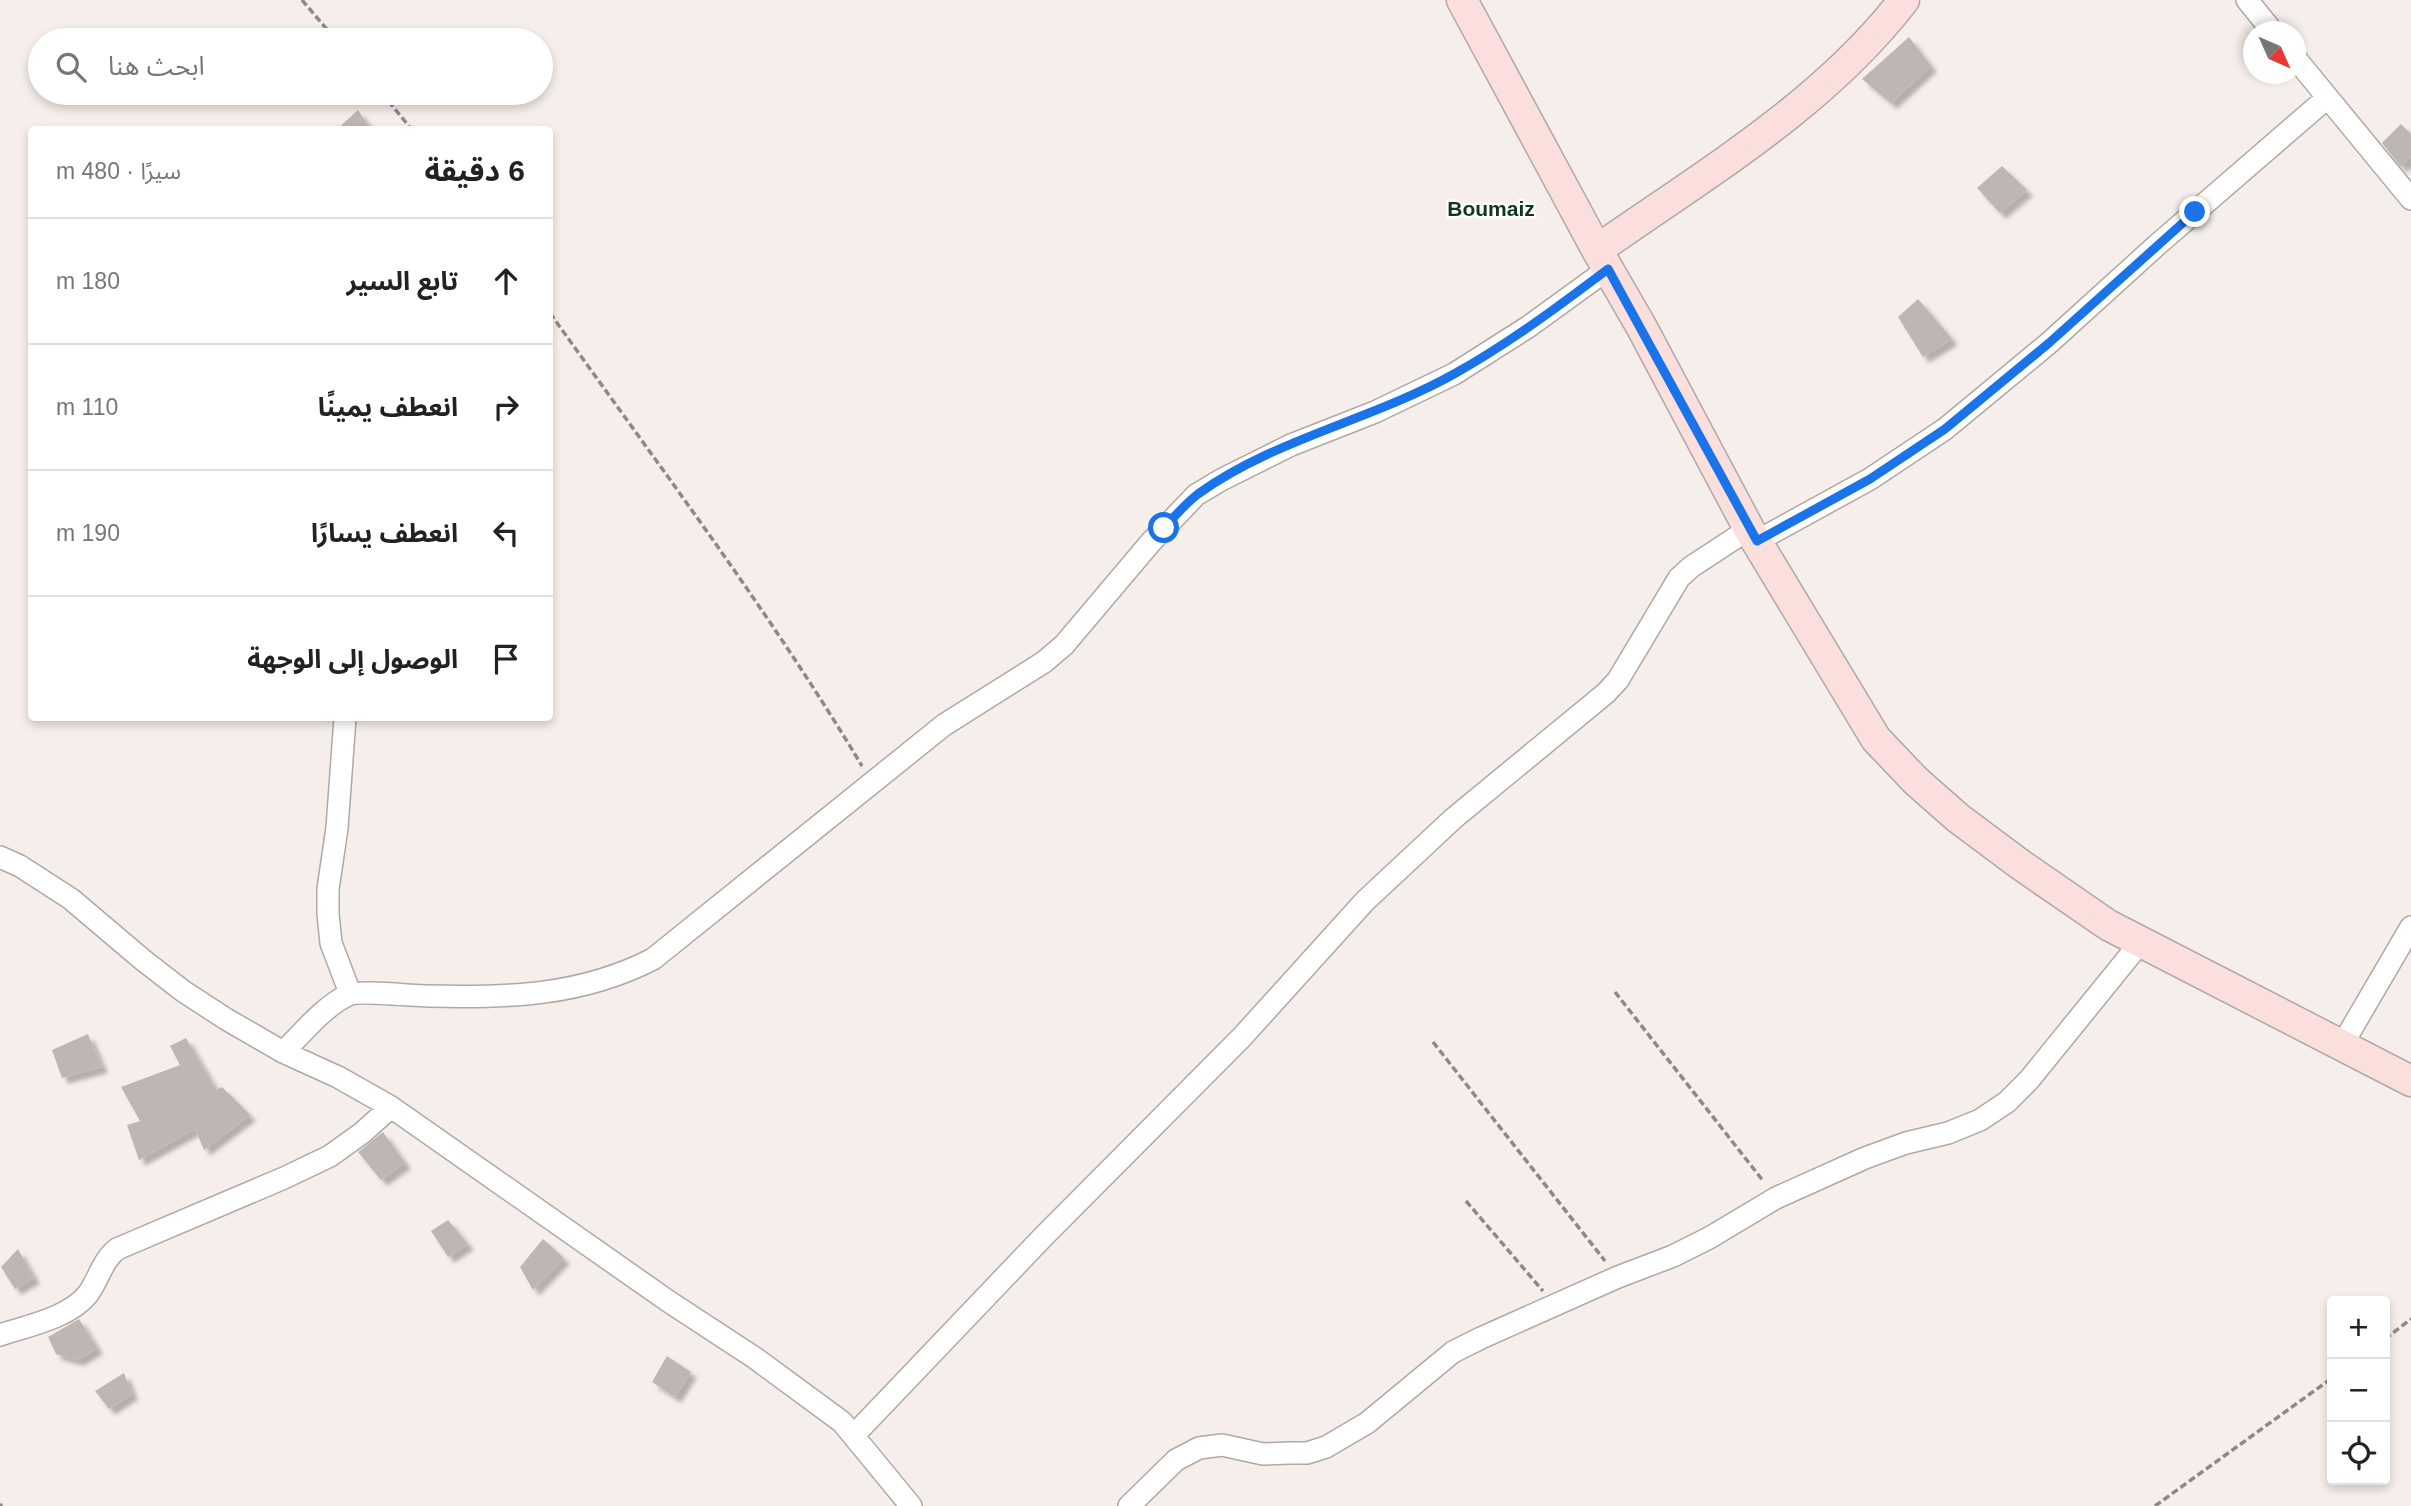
<!DOCTYPE html>
<html lang="ar">
<head>
<meta charset="utf-8">
<style>
  body { margin:0; font-family:Arial,"Noto Sans Arabic",sans-serif; background:#f2f2f2; color:#222; direction:rtl }
  .controls { position:absolute; right:21px; bottom:21px; display:grid; overflow:hidden; border-radius:7px; box-shadow:0 4px 10px #0003 }
  .controls button { width:63px; height:63px; display:grid; place-items:center; padding:0; border:0; border-bottom:2px solid #e0e0e0; background:#fff; color:#222; font:35px sans-serif }
  .compass { position:absolute; left:2243px; top:21px; width:63px; height:63px; border-radius:50%; background:#fff; box-shadow:0 4px 10px #0003; rotate:135deg }
  .stop { position:absolute; width:21px; height:21px; margin:-16px; border:5px solid #1a73e8; border-radius:50%; background:#fff }
  .stop.end { background:#1a73e8; border-color:#fff; box-shadow:0 2px 7px #0008 }
  .list { margin:0; padding:0; list-style:none }
  h2 { display:flex; justify-content:space-between; align-items:center; height:91px; margin:0; padding:0 28px; font-size:30px }
  h2 small { font-size:23px; font-weight:400; color:#767676 }
  .list li { display:grid; grid-template-columns:46px 1fr auto; gap:21px; align-items:center; box-sizing:border-box; height:126px; padding:0 28px; border-top:2px solid #e0e0e0 }
  .list b { display:block; font-size:26px; white-space:nowrap }
  .list em { font-size:23px; font-style:normal; color:#767676 }
  .icon { flex:none; width:38px; height:38px; fill:none; stroke:currentColor; stroke-width:2; stroke-linecap:round; stroke-linejoin:round }
  .map { position:relative; flex:none; width:2411px; height:1506px; overflow:hidden; direction:ltr }
  .search { position:absolute; background:#fff; box-shadow:0 4px 10px #0003; left:28px; top:28px; width:525px; height:77px; display:flex; align-items:center; gap:18px; box-sizing:border-box; padding:0 24px; border-radius:38px; color:#767676; font-size:26px }
  .panel { position:absolute; background:#fff; box-shadow:0 4px 10px #0003; left:28px; top:126px; width:525px; height:595px; border-radius:7px; direction:rtl }
  .map>svg:first-child { display:block }
  .building { fill:#bdb6b2; filter:url(#shadow) }
  .lines { fill:none; stroke-linecap:round; stroke-linejoin:round }
  .street-casing { stroke:#afa8a4; stroke-width:24 }
  .secondary-casing { stroke:#afa8a4; stroke-width:33 }
  .path { stroke:#8e8986; stroke-width:3.5; stroke-dasharray:7 3.5; stroke-linecap:butt }
  .street { stroke:#fff; stroke-width:21 }
  .secondary { stroke:#fbdfdc; stroke-width:30 }
  .route { stroke:#1a73e8; stroke-width:9 }
  .labels { text-anchor:middle; stroke-width:5; stroke-linejoin:round; paint-order:stroke }
  .quarter-label { font-size:21px; font-weight:bold; fill:#0e3722; stroke:#fefdfc }
</style>
</head>
<body>
<div class="map">
<svg width="2411" height="1506" viewBox="0 0 2411 1506">
  <defs>
    <filter id="shadow"><feDropShadow dx="6" dy="6" stdDeviation="2" flood-color="#0004"/></filter>
  </defs>
  <rect width="100%" height="100%" fill="#f6eeea"/>
  <path class="building" d="M1909,37L1931,66L1891,103L1862,79Z
    M358,110L371,130H336Z
    M2401,124L2411,134V157L2401,167L2382,143Z
    M2002,166L2027,190L2000,213L1977,188Z
    M1918,299L1952,339L1923,357L1898,317Z
    M88,1034L102,1067L62,1078L52,1050Z
    M186,1038L216,1090L222,1087L250,1115L204,1150L195,1129L139,1160L127,1125L140,1121L121,1087L180,1065L170,1046Z
    M383,1132L405,1163L381,1180L358,1152Z
    M448,1220L468,1244L448,1257L431,1231Z
    M543,1239L564,1258L533,1290L520,1267Z
    M18,1249L34,1278L15,1289L1,1267Z
    M79,1319L97,1348L78,1360L56,1354L48,1337Z
    M667,1356L691,1372L675,1397L652,1382Z
    M124,1373L132,1394L109,1409L95,1391Z"/>
  <g class="lines">
    <defs>
      <path id="street" d="M2247,0L2273,32
        M2296,59L2411,199
        M1757,541L1870,479L1945,429L2049,343L2157,245L2327,98
        M345,718L337,828L328,889V914L331,943L350,993
        M0,857L20,866L71,899L143,960L183,991L226,1019L283,1052L338,1077L391,1107L668,1301L755,1358L842,1422L911,1506
        M2342,1045L2411,927
        M283,1052C303,1033 323,1007 348,995C357,990 413,996 428,996C508,998 581,996 653,959L944,725L1044,662L1064,645L1151,542L1196,495L1221,480L1291,445L1375,412L1454,374L1528,327L1608,269
        M0,1335C27,1326 69,1318 88,1294C99,1279 102,1261 117,1249L284,1178L330,1156L362,1133L391,1107
        M854,1435L1043,1237L1242,1037L1365,901L1454,818L1606,693L1618,680L1679,578L1691,567L1749,529
        M1129,1506L1176,1460L1199,1448L1222,1445L1263,1454L1290,1453H1307L1326,1447L1367,1423L1453,1352L1481,1338L1618,1277L1673,1256L1709,1238L1776,1198L1865,1158L1906,1143L1948,1133L1980,1120L2007,1102L2029,1080L2140,943"/>
      <path id="secondary" d="M1462,0L1597,250L1641,326L1749,529L1876,739L1916,781L1958,818L2021,865L2108,925L2411,1081
        M1597,250C1705,174 1822,106 1904,0"/>
    </defs>
    <use href="#street" class="street-casing"/>
    <use href="#secondary" class="secondary-casing"/>
    <path class="path" d="M302,0L336,40
      M382,93L412,130
      M550,313C656,462 768,609 862,766
      M1615,992L1764,1182
      M1433,1042L1605,1261
      M1466,1201L1543,1291
      M2385,1339L2411,1319
      M0,1504L2,1506
      M2155,1506L2332,1378"/>
    <use href="#street" class="street"/>
    <use href="#secondary" class="secondary"/>
  </g>
  <g class="lines">
    <path class="route" d="M1164,528C1174,517 1185,504 1198,494C1274,439 1372,420 1454,374C1508,344 1559,306 1608,269L1757,541L1870,479L1945,429L2049,343L2195,212"/>
  </g>
  <g class="labels">
    <g class="quarter-label">
      <text x="1491" y="216">Boumaiz</text>
    </g>
  </g>
</svg>
<div class="controls">
<button>+</button>
<button>−</button>
<button><svg class="icon" aria-label="locate" viewBox="0 0 24 24"><circle cx="12" cy="12" r="6"/><path d="M12 2v4M12 18v4M2 12h4M18 12h4"/></svg></button>
</div>
<svg class="compass" viewBox="-18 -18 36 36"><path d="M0-13l5 13h-10z" fill="#e53935"/><path d="M0 13l5-13h-10z" fill="#767676"/></svg>
<div class="stop" style="left:1164px;top:528px"></div>
<div class="stop end" style="left:2195px;top:212px"></div>
<div class="search"><svg class="icon" aria-label="search" viewBox="0 0 24 24"><circle cx="10" cy="10" r="6"/><path d="M15 15l6 6"/></svg>ابحث هنا</div>
<section class="panel">
<h2>6 دقيقة<small>سيرًا · 480 m</small></h2>
<ul class="list">
<li><svg class="icon" aria-label="ahead" viewBox="0 0 24 24"><path d="M12 20V5M6 11l6-6 6 6"/></svg><div><b>تابع السير</b></div><em>180 m</em></li>
<li><svg class="icon" aria-label="right" viewBox="0 0 24 24"><path d="M7 20v-9h11M14 6l5 5-5 5"/></svg><div><b>انعطف يمينًا</b></div><em>110 m</em></li>
<li><svg class="icon" aria-label="left" viewBox="0 0 24 24"><path d="M17 20v-9H6M10 6l-5 5 5 5"/></svg><div><b>انعطف يسارًا</b></div><em>190 m</em></li>
<li><svg class="icon" aria-label="arrive" viewBox="0 0 24 24"><path d="M6 21V4h12l-3 4 3 4H6"/></svg><div><b>الوصول إلى الوجهة</b></div></li>
</ul>
</section>
</div>
</body>
</html>
